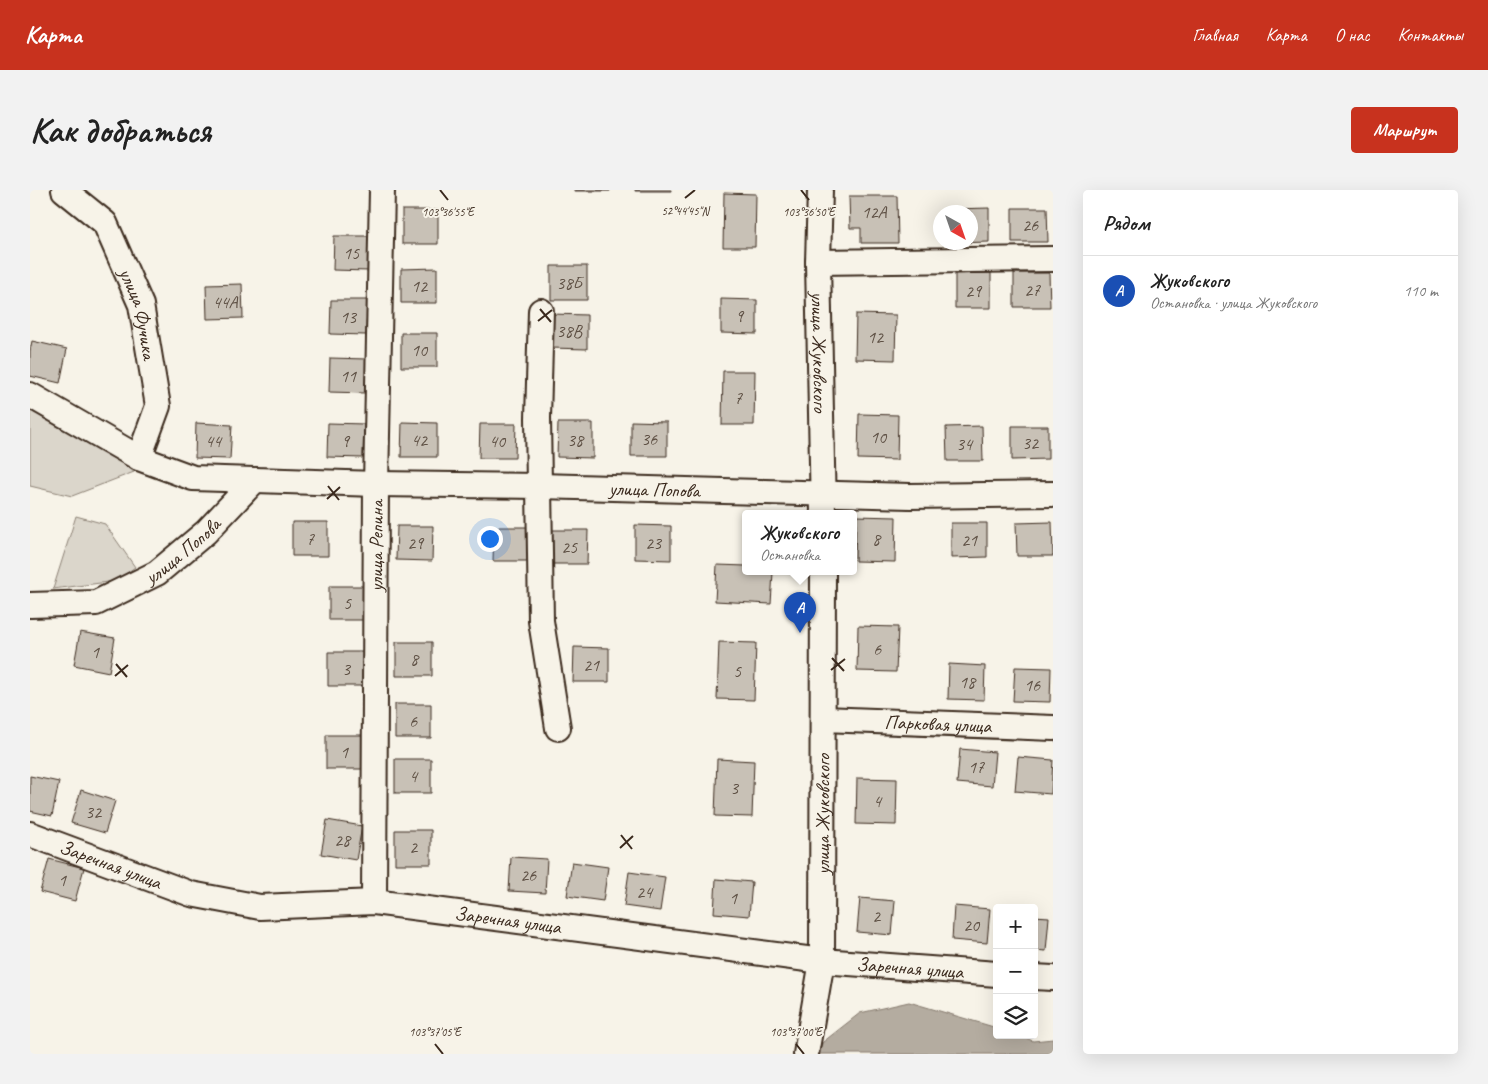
<!DOCTYPE html>
<html lang="ru">
<head>
<meta charset="utf-8">
<style>
  body { margin:0; font-family:Caveat,sans-serif; background:#f2f2f2; color:#222 }
  .controls { position:absolute; right:15px; bottom:15px; display:grid; overflow:hidden; border-radius:5px; box-shadow:0 5px 20px #0002 }
  .controls button { width:45px; height:45px; display:grid; place-items:center; padding:0; border:0; border-bottom:1px solid #e0e0e0; background:#fff; color:#222; font:25px sans-serif }
  .compass { position:absolute; left:903px; top:15px; width:45px; height:45px; border-radius:50%; background:#fff; box-shadow:0 5px 20px #0002; rotate:140deg }
  .you { position:absolute; left:459px; top:348px; width:18px; height:18px; margin:-12px; border:4px solid #fff; border-radius:50%; background:#1a73e8; box-shadow:0 0 0 8px #1a73e833 }
  .badge { display:grid; place-items:center; width:32px; height:32px; border-radius:50%; background:#c8321e; color:#fff; font-size:16px; font-weight:700 }
  .pin { position:absolute; translate:-50% -41px; filter:drop-shadow(0 1px 2px #0008) }
  .pin::after { content:''; position:absolute; top:26px; width:18px; height:15px; background:inherit; clip-path:polygon(0 0,100% 0,50% 100%) }
  .popup { position:absolute; left:712px; top:320px; width:115px; height:65px; box-sizing:border-box; display:grid; place-content:center; border-radius:5px; background:#fff; filter:drop-shadow(0 1px 4px #0005); font-size:16px; white-space:nowrap; color:#767676 }
  .popup b { font-size:19px; color:#222 }
  .popup::after { content:''; position:absolute; left:50%; top:100%; margin-left:-10px; border:10px solid transparent; border-top-color:#fff }
  .list { margin:0; padding:0; list-style:none }
  h2 { display:flex; justify-content:space-between; align-items:center; height:65px; margin:0; padding:0 20px; font-size:21px }
  h2 small { font-size:16px; font-weight:400; color:#767676 }
  .list li { display:grid; grid-template-columns:32px 1fr auto; gap:15px; align-items:center; box-sizing:border-box; height:70px; padding:0 20px; border-top:1px solid #e0e0e0 }
  .list b { display:block; font-size:19px; white-space:nowrap }
  .list p { margin:0; font-size:16px; white-space:nowrap; color:#767676 }
  .list em { font-size:16px; font-style:normal; color:#767676 }
  .icon { flex:none; width:28px; height:28px; fill:none; stroke:currentColor; stroke-width:2; stroke-linecap:round; stroke-linejoin:round }
  .map { position:relative; flex:none; width:1023px; height:864px; overflow:hidden; border-radius:5px }
  header { display:flex; align-items:center; gap:30px; box-sizing:border-box; height:70px; padding:0 25px; background:#c8321e; color:#fff }
  header strong { font-size:24px }
  nav { display:flex; gap:28px; margin-inline-start:auto; font-size:18px }
  .intro { display:flex; align-items:center; justify-content:space-between; box-sizing:border-box; height:120px; padding:0 30px }
  h1 { margin:0; font-size:35px }
  .button { padding:12px 22px; border-radius:5px; background:#c8321e; color:#fff; font-size:18px; font-weight:700 }
  main { display:flex; gap:30px; padding:0 30px }
  aside { flex:1; background:#fff; border-radius:5px; box-shadow:0 5px 20px #0002 }
  .map>svg:first-child { display:block }
  .green { fill:#dbd6cb; stroke:#8b8074 }
  .water { fill:#b4aca0; stroke:#84786c }
  .building { fill:#c8c1b6; stroke:#3b2a1e }
  .lines { fill:none; stroke-linecap:round; stroke-linejoin:round }
  .minor-casing { stroke:#3b2a1e; stroke-width:28 }
  .minor { stroke:#f7f3e8; stroke-width:24 }
  .ticks { fill:none; stroke:#3b2a1e; stroke-width:2 }
  .labels { text-anchor:middle; stroke-width:4; stroke-linejoin:round; paint-order:stroke }
  .number-label { font-size:18px; fill:#5e5044 }
  .street-label { font-size:20px; fill:#3b2a1e; stroke:#f7f3e8 }
  .ticks-label { font-size:12px; text-anchor:middle; fill:#3b2a1e; stroke:#f7f3e8; stroke-width:4; stroke-linejoin:round; paint-order:stroke }
</style>
</head>
<body>
<header>
<strong>Карта</strong>
<nav><a>Главная</a><a>Карта</a><a>О нас</a><a>Контакты</a></nav>
</header>
<div class="intro"><h1>Как добраться</h1><a class="button">Маршрут</a></div>
<main>
<div class="map">
<svg width="1023" height="864" viewBox="0 0 1023 864">
  <rect width="100%" height="100%" fill="#f7f3e8"/>
  <filter id="ink" filterUnits="userSpaceOnUse"><feTurbulence type="fractalNoise" baseFrequency=".02" numOctaves="2"/><feDisplacementMap in="SourceGraphic" scale="10" xChannelSelector="R" yChannelSelector="G"/><feConvolveMatrix kernelMatrix="1 2 1 2 8 2 1 2 1" color-interpolation-filters="sRGB"/></filter>
  <g filter="url(#ink)">
    <path class="green" d="M0,219L40,235L104,282L42,306L0,296Z
      M46,326L75,334L105,377L86,391L23,399Z"/>
    <path class="water" d="M879,812L967,838V845H988L1003,851L1023,849V864H787L793,852L830,823Z"/>
    <path class="building" d="M544,0H580V1H544Z
      M605,0H641V1H605Z
      M694,3L726,4L725,57H693Z
      M819,6H867L868,53H831V38H820Z
      M959,18V52L923,53L941,52V22H923V19Z
      M982,18H1017L1018,52H982Z
      M372,20H408V54H372Z
      M304,46H340L339,81L303,80Z
      M521,76H557V110H521Z
      M407,78V113H371V79Z
      M961,83V118H925V84Z
      M984,83H1019L1020,117H984Z
      M212,94L213,128L177,129L176,95Z
      M691,109L727,110V144L691,143Z
      M301,110H337L336,145L300,144Z
      M521,124L557,125V159L521,158Z
      M826,124L866,125L865,170L825,169Z
      M371,143H407V177H371Z
      M2,151L37,159L30,193L0,186V161Z
      M300,168L336,169L335,203L299,202Z
      M693,181H725L724,235H692Z
      M829,224L868,225L867,270L828,269Z
      M601,231L637,232V266H601Z
      M372,232L407,233V267H371Z
      M166,233L202,235L200,269L165,268Z
      M298,233L334,234L333,268L297,267Z
      M528,233H563V268L527,267Z
      M450,234H486L485,268H449Z
      M952,236L953,271H917L916,237Z
      M982,236H1018V269L982,270Z
      M826,326L866,327L865,372L825,371Z
      M262,332H298V366H262Z
      M1022,332L1023,366H987L986,333Z
      M921,333H957V367L921,368Z
      M605,335L641,336V370L605,369Z
      M367,336H403L402,371L366,370Z
      M464,337H500L499,371H463Z
      M522,340H558L557,374H521Z
      M687,375L716,376V382H743L741,414L685,411Z
      M299,396H335L334,430H299Z
      M828,436L868,437L866,482L827,481Z
      M50,442L85,448L79,482L44,475Z
      M366,452H402V486H366Z
      M689,452L726,453L724,510L687,509Z
      M544,457L579,458V492H543Z
      M298,462H334V496H298Z
      M919,474L955,476L954,510L918,509Z
      M985,477L1021,478L1020,512L983,511Z
      M365,514H401V548H365Z
      M296,545H332V579H296Z
      M930,559L965,562L962,596L927,593Z
      M988,567L1023,570L1021,604L985,601Z
      M365,569H401V603H365Z
      M687,569L724,571L722,627L685,626Z
      M0,586L29,592L22,626L0,621Z
      M827,588L867,589L866,635L826,634Z
      M51,600L85,611L75,643L41,633Z
      M297,630L332,636L326,670L291,664Z
      M365,640H401V674H365Z
      M481,667L517,669L515,703L479,701Z
      M19,669L54,678L45,711L10,702Z
      M542,672L578,677L573,711L537,706Z
      M599,682L635,687L630,721L594,716Z
      M686,689L722,692L719,726L684,723Z
      M830,708L865,711L862,745L827,742Z
      M924,716L960,719L957,753L922,750Z
      M1004,726L1019,727L1016,761L1004,760Z"/>
    <g class="lines">
      <defs>
        <g id="minor">
          <path id="s1" d="M34,0L75,33L111,115L128,216L109,268"/>
          <path id="s2" d="M790,0L788,72L793,324"/>
          <path d="M788,72L1023,69"/>
          <path d="M511,121L508,228L511,431L528,538"/>
          <path id="s3" d="M0,205L109,268L163,288L346,294L509,296L880,306L1023,304"/>
          <path id="s4" d="M0,415L66,413L127,383L176,342L225,290"/>
          <path id="s5" d="M793,529L1023,538"/>
          <path id="s6" d="M0,644L161,704L230,717L344,712L792,771L967,784"/>
          <path id="s7" d="M344,712L346,294L352,0"/>
          <path d="M1004,787L1023,788"/>
          <path id="s8" d="M776,864L792,771L793,382"/>
        </g>
      </defs>
      <use href="#minor" class="minor-casing"/>
      <use href="#minor" class="minor"/>
    </g>
  </g>
  <path class="ticks" d="M410,0L418,10M771,0L779,10M655,8L665,0M510,119L521,132M508,131L522,120M298,296L309,310M297,309L310,297M802,468L814,481M86,474L97,487M801,480L815,469M85,486L98,475M591,645L602,659M590,658L603,646M405,854L413,864M766,854L774,864"/>
  <g class="labels">
    <g class="number-label">
      <text x="844" y="28">12А</text>
      <text x="1000" y="41">26</text>
      <text x="321" y="69">15</text>
      <text x="539" y="99">38Б</text>
      <text x="389" y="102">12</text>
      <text x="1002" y="106">27</text>
      <text x="943" y="107">29</text>
      <text x="195" y="118">44А</text>
      <text x="709" y="132">9</text>
      <text x="318" y="133">13</text>
      <text x="539" y="147">38В</text>
      <text x="845" y="153">12</text>
      <text x="389" y="166">10</text>
      <text x="318" y="192">11</text>
      <text x="708" y="214">7</text>
      <text x="848" y="253">10</text>
      <text x="619" y="255">36</text>
      <text x="389" y="256">42</text>
      <text x="545" y="256">38</text>
      <text x="183" y="257">44</text>
      <text x="315" y="257">9</text>
      <text x="467" y="257">40</text>
      <text x="1000" y="259">32</text>
      <text x="934" y="260">34</text>
      <text x="280" y="355">7</text>
      <text x="846" y="355">8</text>
      <text x="939" y="356">21</text>
      <text x="385" y="359">29</text>
      <text x="623" y="359">23</text>
      <text x="539" y="363">25</text>
      <text x="317" y="419">5</text>
      <text x="847" y="465">6</text>
      <text x="65" y="468">1</text>
      <text x="384" y="475">8</text>
      <text x="561" y="481">21</text>
      <text x="316" y="485">3</text>
      <text x="707" y="487">5</text>
      <text x="937" y="498">18</text>
      <text x="1002" y="501">16</text>
      <text x="383" y="537">6</text>
      <text x="314" y="568">1</text>
      <text x="946" y="583">17</text>
      <text x="383" y="592">4</text>
      <text x="704" y="604">3</text>
      <text x="847" y="617">4</text>
      <text x="63" y="628">32</text>
      <text x="312" y="656">28</text>
      <text x="383" y="663">2</text>
      <text x="498" y="691">26</text>
      <text x="32" y="696">1</text>
      <text x="614" y="708">24</text>
      <text x="703" y="714">1</text>
      <text x="846" y="732">2</text>
      <text x="941" y="741">20</text>
    </g>
    <g class="street-label">
      <text dy="7" stroke="none"><textPath href="#s1" startOffset="150">улица Фучика</textPath></text>
      <text dy="7" stroke="none"><textPath href="#s2" startOffset="162">улица Жуковского</textPath></text>
      <text dy="7" stroke="none"><textPath href="#s3" startOffset="645">улица Попова</textPath></text>
      <text dy="7" stroke="none"><textPath href="#s7" startOffset="356">улица Репина</textPath></text>
      <text dy="7" stroke="none"><textPath href="#s4" startOffset="168">улица Попова</textPath></text>
      <text dy="7" stroke="none"><textPath href="#s5" startOffset="115">Парковая улица</textPath></text>
      <text dy="7" stroke="none"><textPath href="#s8" startOffset="241">улица Жуковского</textPath></text>
      <text dy="7" stroke="none"><textPath href="#s6" startOffset="86">Заречная улица</textPath></text>
      <text dy="7" stroke="none"><textPath href="#s6" startOffset="491">Заречная улица</textPath></text>
      <text dy="7" stroke="none"><textPath href="#s6" startOffset="896">Заречная улица</textPath></text>
    </g>
  </g>
  <g class="ticks-label">
    <text x="655" y="25">52°44'45"N</text>
    <text x="418" y="26">103°36'55"E</text>
    <text x="779" y="26">103°36'50"E</text>
    <text x="405" y="846">103°37'05"E</text>
    <text x="766" y="846">103°37'00"E</text>
  </g>
</svg>
<div class="controls">
<button>+</button>
<button>−</button>
<button><svg class="icon" aria-label="layers" viewBox="0 0 24 24"><path d="M12 4l9 5-9 5-9-5zM3 14l9 5 9-5"/></svg></button>
</div>
<svg class="compass" viewBox="-18 -18 36 36"><path d="M0-13l5 13h-10z" fill="#e53935"/><path d="M0 13l5-13h-10z" fill="#767676"/></svg>
<div class="you"></div>
<div class="pin badge" style="left:770px;top:443px;background:#1a4fb4">A</div>
<div class="popup"><b>Жуковского</b>Остановка</div>
</div>
<aside>
<h2>Рядом<small></small></h2>
<ul class="list">
<li><span class="badge" style="background:#1a4fb4">A</span><div><b>Жуковского</b><p>Остановка · улица Жуковского</p></div><em>110 m</em></li>
</ul>
</aside>
</main>
</body>
</html>
